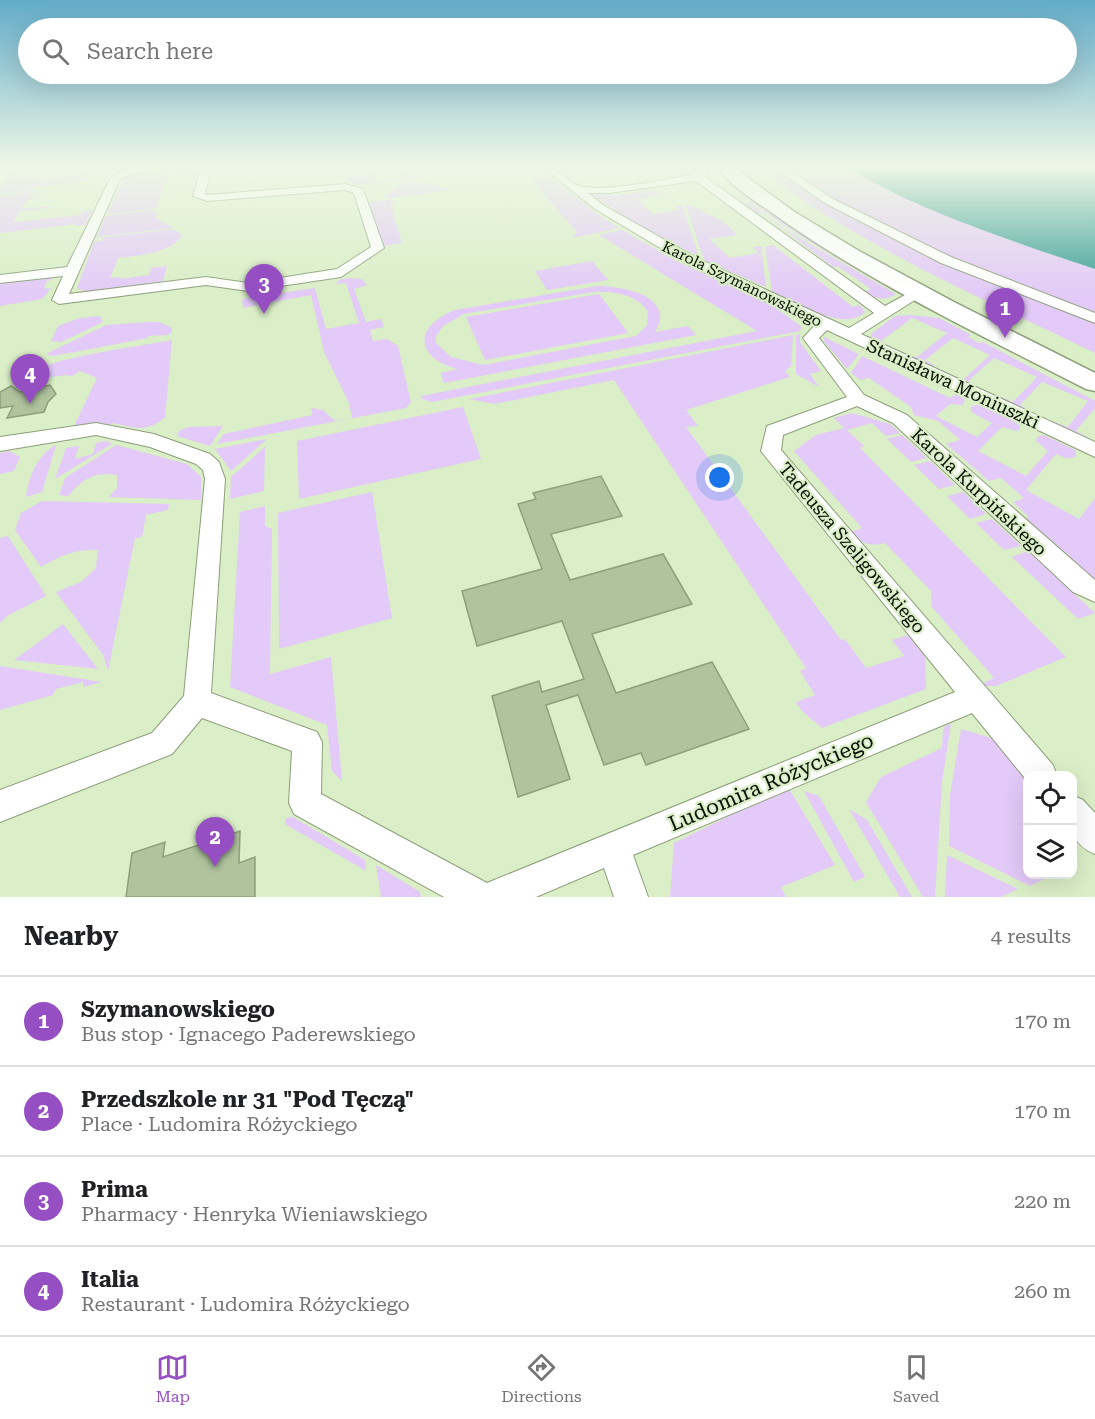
<!DOCTYPE html>
<html lang="en">
<head>
<meta charset="utf-8">
<style>
  body { margin:0; font-family:"Roboto Serif",serif; background:#f6f6f6; color:#202124 }
  .controls { position:absolute; right:18px; bottom:18px; display:grid; overflow:hidden; border-radius:12px; box-shadow:0 6px 24px #0002 }
  .controls button { width:54px; height:54px; display:grid; place-items:center; padding:0; border:0; border-bottom:2px solid #e0e0e0; background:#fff; color:#202124; font:30px sans-serif }
  .you { position:absolute; left:720px; top:478px; width:21px; height:21px; margin:-15px; border:4px solid #fff; border-radius:50%; background:#1a73e8; box-shadow:0 0 0 9px #1a73e833 }
  .badge { display:grid; place-items:center; width:39px; height:39px; border-radius:50%; background:#954fc2; color:#fff; font-size:20px; font-weight:700 }
  .pin { position:absolute; translate:-50% -50px; filter:drop-shadow(0 2px 3px #0008) }
  .pin::after { content:''; position:absolute; top:32px; width:21px; height:18px; background:inherit; clip-path:polygon(0 0,100% 0,50% 100%) }
  .list { margin:0; padding:0; list-style:none }
  h2 { display:flex; justify-content:space-between; align-items:center; height:78px; margin:0; padding:0 24px; font-size:26px }
  h2 small { font-size:20px; font-weight:400; color:#757577 }
  .list li { display:grid; grid-template-columns:39px 1fr auto; gap:18px; align-items:center; box-sizing:border-box; height:90px; padding:0 24px; border-top:2px solid #e0e0e0 }
  .list b { display:block; font-size:22px; white-space:nowrap }
  .list p { margin:0; font-size:20px; white-space:nowrap; color:#757577 }
  .list em { font-size:20px; font-style:normal; color:#757577 }
  .icon { flex:none; width:33px; height:33px; fill:none; stroke:currentColor; stroke-width:2; stroke-linecap:round; stroke-linejoin:round }
  .map { position:relative; flex:none; width:1095px; height:897px; overflow:hidden }
  .search { position:absolute; background:#fff; box-shadow:0 6px 24px #0002; left:18px; right:18px; top:18px; height:66px; display:flex; align-items:center; gap:15px; box-sizing:border-box; padding:0 21px; border-radius:33px; color:#757577; font-size:22px }
  .sheet { height:438px; background:#fff }
  nav { display:flex; justify-content:space-around; align-items:center; box-sizing:border-box; height:84px; border-top:2px solid #e0e0e0; background:#fff; font-size:16px; color:#757577 }
  nav a { display:grid; justify-items:center; gap:3px }
  nav .on { color:#954fc2 }
  .map>svg:first-child { display:block }
  .green { fill:#e3caf8; fill-rule:evenodd }
  .water { fill:#3d9f99 }
  .building { fill:#afc39d; stroke:#8da07c; stroke-width:1.5 }
  .lines { fill:none; stroke-linecap:round; stroke-linejoin:round }
  .street-casing { stroke:#8c9f7a; stroke-width:2 }
  .secondary-casing { stroke:#8c9f7a; stroke-width:3 }
  .street { fill:#fff; fill-rule:evenodd }
  .secondary { fill:#fff; fill-rule:evenodd }
  .labels { text-anchor:middle; stroke-width:4.5; stroke-linejoin:round; paint-order:stroke }
  .far-street-label { font-size:15px; fill:#091004; stroke:#daeec7 }
  .street-label { font-size:18px; fill:#091004; stroke:#daeec7 }
  .near-street-label { font-size:21px; fill:#091004; stroke:#daeec7 }
</style>
</head>
<body>
<div class="map">
<svg width="1095" height="897" viewBox="0 0 1095 897">
  <rect width="100%" height="100%" fill="#daeec7"/>
  <!-- green -->
  <g class="green">
    <polygon points="17,168 37,168 37,170 70,168 34,172 28,180 76,175 87,173 84,179 91,178 90,181 35,187 0,195 0,187"/>
    <polygon points="181,168 198,171 197,176 189,177 189,173 170,176 169,181 165,181 157,208 108,214 124,177 140,172 138,177 150,175 150,171"/>
    <polygon points="358,168 374,168 372,168 376,180 402,178 401,174 421,175 423,178 358,185 344,179"/>
    <path d="M714,168H720L747,191L899,287L902,295C837,257 766,223 714,168Z"/>
    <path d="M758,168H847L933,209L1006,239L1095,269V353C980,297 859,246 758,168Z"/>
    <polygon points="544,176 551,177 598,215 619,228 573,238 577,232 530,178"/>
    <polygon points="415,181 452,190 382,199 402,183"/>
    <polygon points="36,188 30,198 57,195 28,200 21,209 49,206 49,208 20,211 13,222 80,215 82,211 92,210 85,225 76,226 76,224 0,233 0,197"/>
    <polygon points="651,190 657,191 662,195 637,199 653,214 679,210 675,206 682,205 699,257 629,219 591,195 595,193 618,195"/>
    <polygon points="392,199 394,203 390,204 402,243 383,246 367,203"/>
    <path d="M750,203L786,230L896,294C884,301 876,300 865,291L871,289L839,267H833L762,213L758,214L747,205H741Z"/>
    <polygon points="688,204 722,221 735,232 735,235 709,239 730,258 759,253 753,247 761,246 766,287 704,260 686,205"/>
    <polygon points="152,210 157,213 156,218 173,228 96,237 106,216"/>
    <path d="M174,229L182,235C173,253 135,256 118,258L110,278L120,277L121,279L149,275L151,268L167,266L163,281L87,292L77,288L94,242L106,240L99,238Z"/>
    <polygon points="622,230 677,261 773,306 802,327 800,331 432,402 422,399 421,396 757,331 599,235"/>
    <path d="M773,245L853,307L860,305L865,312C843,333 796,302 772,291L765,247Z"/>
    <polygon points="592,261 608,280 547,290 535,271"/>
    <polygon points="49,277 53,280 47,281 44,289 51,288 42,299 0,306 0,284"/>
    <polygon points="348,278 362,279 367,285 354,289 366,322 381,319 384,327 370,330 373,341 387,339 398,346 411,402 406,408 217,444 224,434 312,415 311,408 323,410 335,421 352,418 349,403 324,352 311,295 243,308 242,300 264,290 280,287 281,293 315,288 326,329 359,323 346,283 336,284 339,280"/>
    <path d="M597,286C622,286 677,296 655,332L688,326L696,335L444,383L441,373L458,369C414,358 414,326 455,310ZM594,292C613,291 637,294 648,312L647,325L636,336L483,365L451,357L436,343V336L443,326L464,314Z"/>
    <polygon points="599,294 628,333 485,360 466,317"/>
    <polygon points="910,315 939,318 971,335 968,337 979,343 983,342 1095,401 1095,408 1076,431 1089,438 1054,425 1052,421 1068,427 1088,401 1042,382 1020,405 1033,413 1026,412 998,399 999,396 1013,402 1037,377 994,358 968,381 981,389 977,389 949,375 964,379 990,355 953,338 925,360 934,365 934,368 905,355 917,357 947,333 912,318 881,341 890,347 871,337 871,334 895,316"/>
    <polygon points="100,316 103,322 61,342 51,341 58,326 80,318"/>
    <polygon points="150,322 159,322 172,328 172,332 168,335 148,336 148,338 53,356 46,354 106,325"/>
    <polygon points="800,334 800,342 821,371 810,374 819,387 796,374 796,335"/>
    <polygon points="793,335 791,366 785,371 790,377 686,410 698,426 686,427 841,640 845,639 866,668 904,656 892,640 908,635 925,656 926,689 822,728 802,711 796,702 815,695 800,671 806,668 614,380 494,404 470,399"/>
    <polygon points="824,337 859,354 847,369 823,340"/>
    <path d="M172,340L165,417C148,433 134,428 113,423L109,425L103,423L74,426L97,378L80,371L72,376L66,375L37,379L33,375L26,376C43,358 143,346 172,340Z"/>
    <path d="M862,356L950,398L956,394L965,399L963,405L950,404L936,416L977,437L992,423L971,412V406L980,405L1016,422L1020,426V429L1017,431L1002,427L978,451L1026,476L1048,451L1036,441L1037,437L1044,435L1075,450L1076,456C1070,461 1063,457 1056,454L1026,490L1079,519L1095,498V584L1028,530L1027,515L1013,502L1024,498L1001,478L989,481L946,444L960,440L938,421L914,415L911,407L869,378L860,380L851,373Z"/>
    <polygon points="463,407 481,459 299,499 297,441"/>
    <path d="M852,413L890,424L900,433L886,436L872,423L847,430L864,446L860,448L1066,657L996,686H985L983,683L994,678L932,607L931,591L885,543C871,547 860,544 850,532L862,528L794,451L816,435L844,428L834,418Z"/>
    <polygon points="223,426 210,446 177,436 179,431 188,427"/>
    <polygon points="902,435 927,458 911,462 887,439"/>
    <polygon points="267,439 231,471 215,449"/>
    <polygon points="107,441 112,444 55,479 66,448 79,446 75,459 93,454 96,443"/>
    <path d="M56,445L42,492L26,497C28,477 38,454 56,445Z"/>
    <path d="M116,445L187,464L201,477V500L109,497L117,488V475C93,472 84,478 68,496L59,495L65,478Z"/>
    <polygon points="265,447 264,491 230,499 231,477"/>
    <polygon points="9,451 20,457 14,471 0,474 0,453"/>
    <polygon points="930,461 955,485 939,489 914,465"/>
    <polygon points="372,492 392,618 279,649 278,513"/>
    <polygon points="963,492 986,514 970,519 947,496"/>
    <path d="M42,501L169,504L168,510L146,515L142,537L135,538L108,671L103,655L56,592L81,582L96,568L98,550C75,549 61,555 41,567L15,530L21,513Z"/>
    <polygon points="265,506 265,526 272,529 270,674 331,657 342,781 332,771 327,725 230,687 240,512"/>
    <polygon points="992,519 1021,546 1004,550 976,523"/>
    <polygon points="8,536 46,596 7,616 0,623 0,538"/>
    <polygon points="1028,551 1095,613 1078,619 1012,557"/>
    <polygon points="63,624 98,669 14,660"/>
    <polygon points="0,666 102,682 83,687 83,682 56,689 53,695 0,710"/>
    <polygon points="951,724 942,782 935,897 923,897 866,802 881,777 942,748 943,730 945,726"/>
    <polygon points="961,729 995,739 1027,778 1028,874 1053,875 1030,886 949,846 950,795"/>
    <polygon points="788,787 835,865 781,887 786,897 670,897 674,843"/>
    <polygon points="804,791 819,796 865,877 854,882"/>
    <polygon points="849,809 867,820 912,897 900,897"/>
    <polygon points="293,817 365,860 366,871 285,824 286,818"/>
    <polygon points="947,855 1018,889 1001,897 945,897"/>
    <polygon points="376,865 420,892 421,897 381,897"/>
  </g>
  <!-- water -->
  <path class="water" d="M847,168H1095V269C1029,247 963,225 900,196C882,187 865,177 847,168Z"/>
  <!-- building -->
  <g class="building">
    <polygon points="50,385 56,394 48,402 44,412 7,418 13,406 0,408 0,392 11,386 20,392"/>
    <polygon points="601,476 622,516 551,534 570,580 663,554 692,604 592,634 616,693 712,662 749,729 646,765 641,753 604,765 578,695 546,705 570,779 518,797 492,696 539,681 542,692 584,679 562,621 477,646 462,591 542,569 518,504 536,499 533,493"/>
    <polygon points="240,831 239,863 255,857 255,897 126,897 132,853 165,842 163,857"/>
  </g>
  <g class="lines">
    <!-- street casing -->
    <g class="street-casing">
      <g id="street">
        <polygon points="130,168 164,168 159,171 135,173 120,179 69,294 206,277 248,283 337,269 371,247 354,193 345,190 207,201 193,196 201,168 211,168 205,194 207,195 345,184 363,189 384,248 341,277 248,291 206,285 59,304 52,300 63,276 0,283 0,275 67,267 111,177"/>
        <path d="M544,168C563,167 565,182 580,186C607,193 664,179 692,175L697,173L696,168H706L708,174L705,177L885,306L914,290L919,289L926,293L861,334L1095,442V457L827,330L819,338L864,395L907,415L1095,580V602L1073,592L893,423L857,406L783,435L781,450L1053,765L1057,776H1028V782L972,713L633,855L648,897H614L604,868L536,897H444L294,814L289,803L292,751L202,718L172,754L0,822V790L152,733L184,696L205,479L203,470L196,464L150,447L96,435L0,451V437L96,423L154,434L210,454L219,462L225,479L211,693L317,732L322,742L321,794L487,883L955,692L761,451L767,426L847,397L803,338L815,325L687,264L595,209ZM695,181H696L874,313L849,328L697,258L603,205L588,193H609Z"/>
        <polygon points="774,168 786,168 833,199 951,257 1095,313 1095,323 941,263 825,203"/>
        <path d="M1072,795L1083,800L1095,813V854C1066,842 1072,822 1072,795Z"/>
      </g>
    </g>
    <!-- secondary casing -->
    <g class="secondary-casing">
      <path id="secondary" d="M719,168H735L793,211L859,251L954,302L1095,373V391L1086,389C979,334 868,282 771,212C754,200 729,185 719,168Z"/>
    </g>
    <!-- street -->
    <use href="#street" class="street"/>
    <!-- secondary -->
    <use href="#secondary" class="secondary"/>
  </g>
  <!-- sky -->
  <linearGradient id="sky" x2="0" y2="1"><stop stop-color="#63acc8"/><stop offset="0.57" stop-color="#eef7e6"/><stop offset="1" stop-color="#eef7e6" stop-opacity="0"/></linearGradient>
  <rect width="1095" height="293" fill="url(#sky)"/>
  <g class="labels">
    <!-- far-street labels -->
    <g class="far-street-label">
      <text transform="translate(742 284) rotate(26)" y="5">Karola Szymanowskiego</text>
    </g>
    <!-- street labels -->
    <g class="street-label">
      <text transform="translate(953 384) rotate(25)" y="6">Stanisława Moniuszki</text>
      <text transform="translate(979 492) rotate(43)" y="6">Karola Kurpińskiego</text>
      <text transform="translate(852 548) rotate(50)" y="6">Tadeusza Szeligowskiego</text>
    </g>
    <!-- near-street labels -->
    <g class="near-street-label">
      <text transform="translate(771 782) rotate(-23)" y="7">Ludomira Różyckiego</text>
    </g>
  </g>
</svg>
<div class="controls">
<button><svg class="icon" aria-label="locate" viewBox="0 0 24 24"><circle cx="12" cy="12" r="6"/><path d="M12 2v4M12 18v4M2 12h4M18 12h4"/></svg></button>
<button><svg class="icon" aria-label="layers" viewBox="0 0 24 24"><path d="M12 4l9 5-9 5-9-5zM3 14l9 5 9-5"/></svg></button>
</div>
<div class="you"></div>
<div class="pin badge" style="left:1005px;top:338px">1</div>
<div class="pin badge" style="left:215px;top:867px">2</div>
<div class="pin badge" style="left:264px;top:314px">3</div>
<div class="pin badge" style="left:30px;top:404px">4</div>
<div class="search"><svg class="icon" aria-label="search" viewBox="0 0 24 24"><circle cx="10" cy="10" r="6"/><path d="M15 15l6 6"/></svg>Search here</div>
</div>
<section class="sheet">
<h2>Nearby<small>4 results</small></h2>
<ul class="list">
<li><span class="badge">1</span><div><b>Szymanowskiego</b><p>Bus stop · Ignacego Paderewskiego</p></div><em>170 m</em></li>
<li><span class="badge">2</span><div><b>Przedszkole nr 31 &quot;Pod Tęczą&quot;</b><p>Place · Ludomira Różyckiego</p></div><em>170 m</em></li>
<li><span class="badge">3</span><div><b>Prima</b><p>Pharmacy · Henryka Wieniawskiego</p></div><em>220 m</em></li>
<li><span class="badge">4</span><div><b>Italia</b><p>Restaurant · Ludomira Różyckiego</p></div><em>260 m</em></li>
</ul>
</section>
<nav>
<a class="on"><svg class="icon" aria-label="map" viewBox="0 0 24 24"><path d="M3 6l6-2 6 2 6-2v14l-6 2-6-2-6 2zM9 4v14M15 6v14"/></svg>Map</a>
<a><svg class="icon" aria-label="directions" viewBox="0 0 24 24"><path d="M12 3l9 9-9 9-9-9zM9 14v-3h6M13 9l2 2-2 2"/></svg>Directions</a>
<a><svg class="icon" aria-label="saved" viewBox="0 0 24 24"><path d="M7 4h10v16l-5-4-5 4z"/></svg>Saved</a>
</nav>
</body>
</html>
